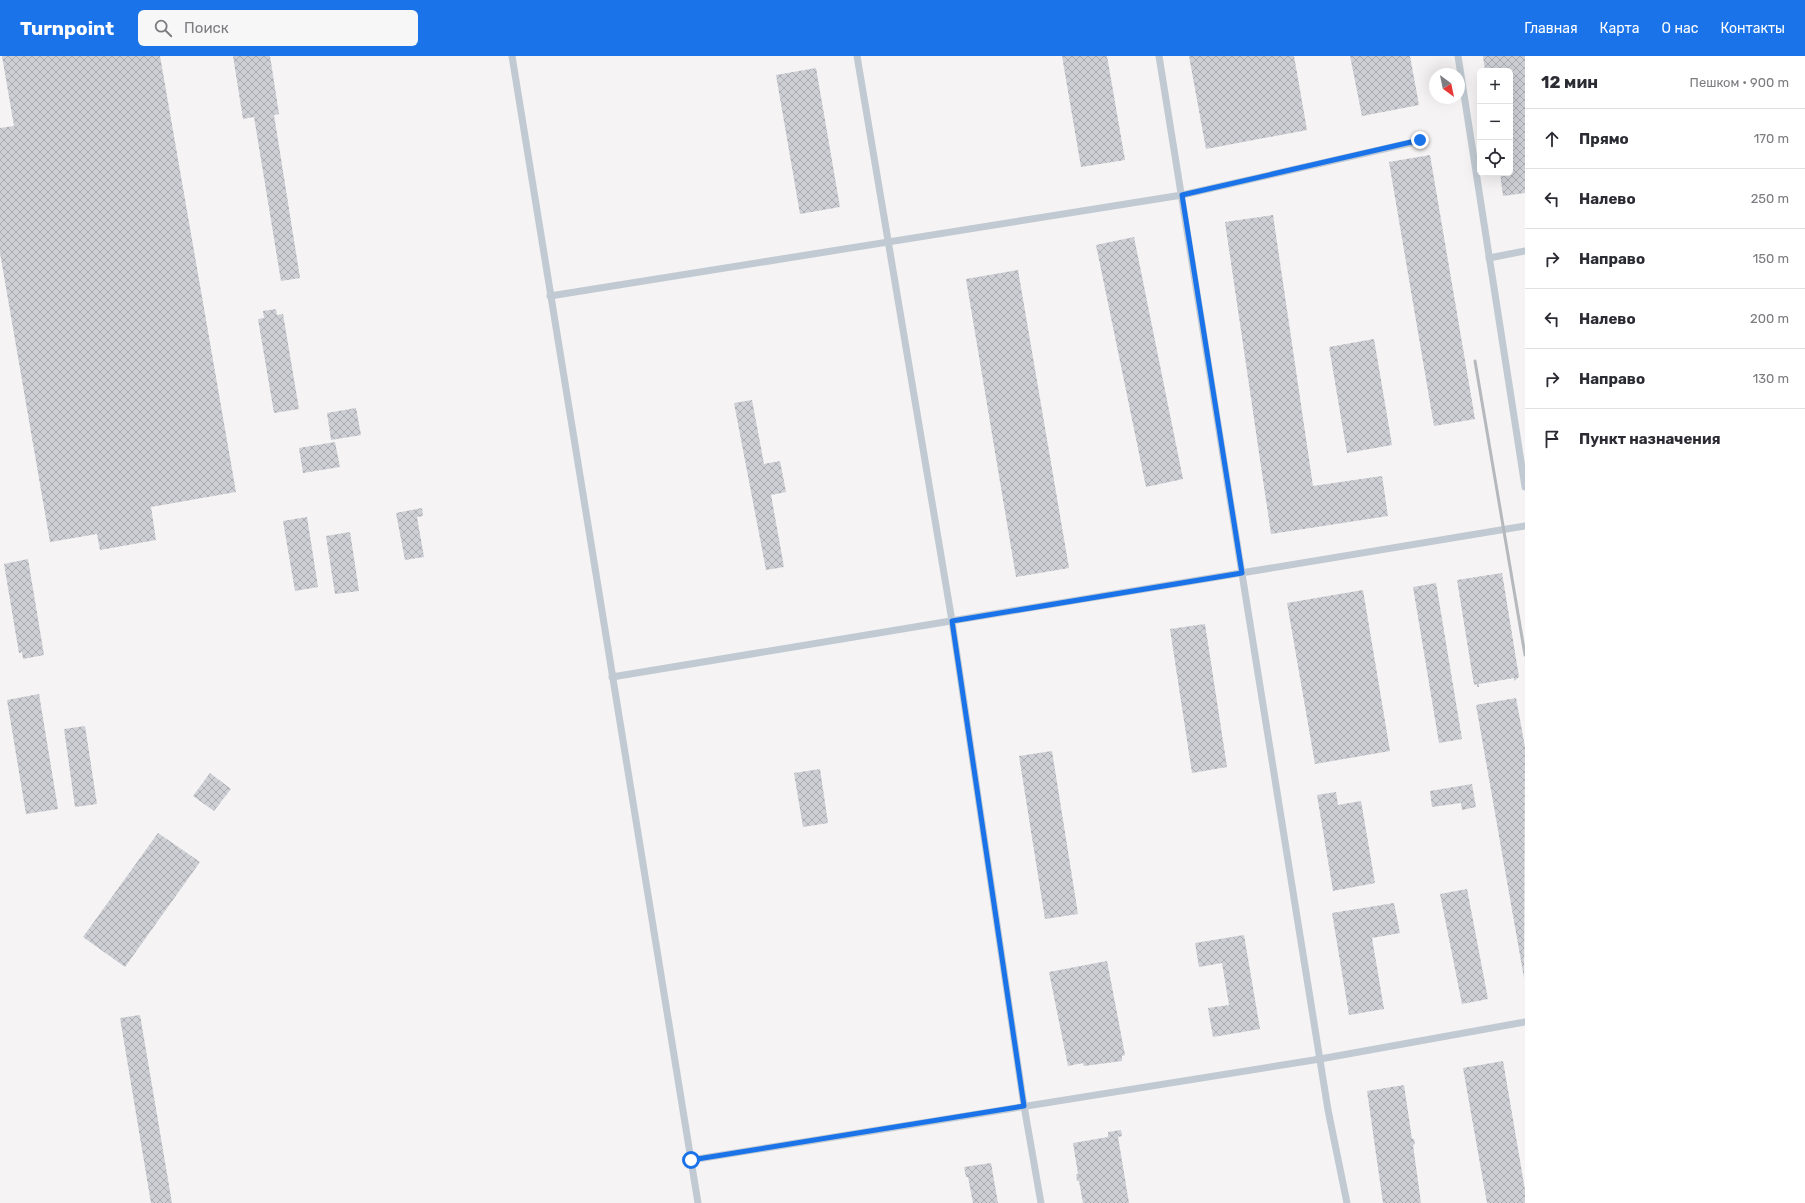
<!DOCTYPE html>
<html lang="ru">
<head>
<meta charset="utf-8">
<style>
  body { margin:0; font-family:Rubik,sans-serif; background:#f7f7f7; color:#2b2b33 }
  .controls { position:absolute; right:12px; top:12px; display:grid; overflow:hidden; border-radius:6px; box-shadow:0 4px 16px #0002 }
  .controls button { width:36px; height:36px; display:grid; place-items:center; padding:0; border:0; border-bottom:1px solid #e1e1e2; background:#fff; color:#2b2b33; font:20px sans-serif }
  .compass { position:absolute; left:1429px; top:12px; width:36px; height:36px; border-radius:50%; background:#fff; box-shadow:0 4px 16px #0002; rotate:147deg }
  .stop { position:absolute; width:12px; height:12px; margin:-9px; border:3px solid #1a73e8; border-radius:50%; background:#fff }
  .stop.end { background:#1a73e8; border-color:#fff; box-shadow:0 1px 4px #0008 }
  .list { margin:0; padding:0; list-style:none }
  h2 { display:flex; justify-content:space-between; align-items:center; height:52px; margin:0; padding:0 16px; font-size:17px }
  h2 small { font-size:13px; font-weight:400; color:#7c7c81 }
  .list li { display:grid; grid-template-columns:26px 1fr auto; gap:12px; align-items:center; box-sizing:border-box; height:60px; padding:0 16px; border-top:1px solid #e1e1e2 }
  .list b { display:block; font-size:15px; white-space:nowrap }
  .list em { font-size:13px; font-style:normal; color:#7c7c81 }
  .icon { flex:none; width:22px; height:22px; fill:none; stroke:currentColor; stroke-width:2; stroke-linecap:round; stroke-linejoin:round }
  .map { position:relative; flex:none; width:1525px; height:1147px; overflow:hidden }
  header { display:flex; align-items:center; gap:24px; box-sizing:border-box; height:56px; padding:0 20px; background:#1a73e8; color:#fff }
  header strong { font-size:19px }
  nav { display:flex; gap:22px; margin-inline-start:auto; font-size:14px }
  .search { width:280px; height:36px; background:#f7f7f7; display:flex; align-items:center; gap:10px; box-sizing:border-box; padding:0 14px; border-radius:6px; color:#7c7c81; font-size:15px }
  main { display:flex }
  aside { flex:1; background:#fff }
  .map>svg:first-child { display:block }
  .building { fill:url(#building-cross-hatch) }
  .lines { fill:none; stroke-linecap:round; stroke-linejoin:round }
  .lane { stroke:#c1cad2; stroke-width:7 }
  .rail { stroke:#b5b8bd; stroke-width:3 }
  .route { stroke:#1a73e8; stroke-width:5 }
</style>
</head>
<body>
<header>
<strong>Turnpoint</strong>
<div class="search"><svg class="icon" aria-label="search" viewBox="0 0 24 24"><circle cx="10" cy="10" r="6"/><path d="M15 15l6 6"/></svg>Поиск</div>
<nav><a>Главная</a><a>Карта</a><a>О нас</a><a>Контакты</a></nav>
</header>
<main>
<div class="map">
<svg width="1525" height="1147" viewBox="0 0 1525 1147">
  <defs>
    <pattern id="building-cross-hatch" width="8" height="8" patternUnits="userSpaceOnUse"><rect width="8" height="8" fill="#cdcfd5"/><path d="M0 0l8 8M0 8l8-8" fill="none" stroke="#a8abb0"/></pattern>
  </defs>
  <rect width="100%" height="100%" fill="#f5f3f3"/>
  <!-- building -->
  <g class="building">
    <polygon points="2,0 160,0 236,436 151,451 156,484 100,494 97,478 50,486 0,197 0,72 14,70"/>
    <polygon points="233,0 270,0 279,58 274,59 300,222 281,225 254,61 243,63"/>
    <polygon points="1062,0 1107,0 1125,104 1081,111"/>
    <polygon points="1189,0 1294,0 1307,74 1206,93"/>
    <polygon points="1350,0 1410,0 1419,49 1362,60"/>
    <polygon points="1483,0 1525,0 1525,137 1503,140 1500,117 1510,117 1510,15 1485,15"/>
    <polygon points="816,12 840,151 800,158 776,19"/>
    <polygon points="1430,99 1475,363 1434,370 1389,106"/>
    <polygon points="1273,159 1313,430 1382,420 1388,460 1271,478 1225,166"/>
    <polygon points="1134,181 1183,423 1146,431 1096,189"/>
    <polygon points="1018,214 1069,512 1016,521 966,223"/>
    <polygon points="276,253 277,259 283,258 299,353 274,357 258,263 264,262 263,255"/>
    <polygon points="1374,283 1392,389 1347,397 1329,291"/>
    <polygon points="752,344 764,408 780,405 786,436 771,439 784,511 766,514 734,347"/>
    <polygon points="356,352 361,379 331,384 327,357"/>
    <polygon points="335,386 340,411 303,417 299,392"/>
    <polygon points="422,452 423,460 417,461 424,501 405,504 396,457"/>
    <polygon points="307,461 318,531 295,535 283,465"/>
    <polygon points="350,476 359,535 335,538 326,480"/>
    <polygon points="28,503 44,599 23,603 22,596 19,597 4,508"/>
    <polygon points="1502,517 1519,621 1514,625 1514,622 1479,628 1479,631 1477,631 1477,628 1474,629 1457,524"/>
    <polygon points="1436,527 1462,683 1439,687 1413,531"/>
    <polygon points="1363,534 1390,695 1315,708 1287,547"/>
    <polygon points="1205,568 1227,711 1192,717 1170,573"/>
    <polygon points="39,638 58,753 26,758 7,644"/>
    <polygon points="1516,642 1525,691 1524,922 1476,649"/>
    <polygon points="85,670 97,748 75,751 64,673"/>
    <polygon points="1052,695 1078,858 1045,863 1019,700"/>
    <polygon points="820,713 828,767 803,771 794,717"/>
    <polygon points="210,717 231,733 214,755 193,740"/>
    <polygon points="1472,728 1476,751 1462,754 1461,747 1432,751 1430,735"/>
    <polygon points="1336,736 1338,749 1361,745 1375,827 1333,835 1317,739"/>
    <polygon points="158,777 200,806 125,911 83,881"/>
    <polygon points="1467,833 1488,943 1462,948 1440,838"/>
    <polygon points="1394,847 1400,877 1372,882 1384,953 1349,959 1332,857"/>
    <polygon points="1244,879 1260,973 1213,981 1208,952 1229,949 1222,907 1199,911 1195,887"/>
    <polygon points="1107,905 1125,999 1122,1000 1122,1005 1084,1010 1083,1007 1068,1010 1049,916"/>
    <polygon points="140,959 172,1147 151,1147 120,962"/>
    <polygon points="1503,1005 1525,1134 1525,1147 1487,1147 1463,1012"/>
    <polygon points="1404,1029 1412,1083 1414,1083 1415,1088 1413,1089 1421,1147 1383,1147 1367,1035"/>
    <polygon points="1121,1074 1122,1080 1118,1081 1129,1147 1083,1147 1079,1125 1077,1125 1076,1118 1078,1118 1073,1087 1108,1081 1108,1076"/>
    <polygon points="991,1107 998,1147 973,1147 968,1121 966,1121 964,1111"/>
  </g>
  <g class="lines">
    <!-- lane -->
    <g class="lane">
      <polyline points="512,0 698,1147"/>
      <polyline points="857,0 952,565 1024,1050 1041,1147"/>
      <polyline points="1159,0 1328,1054 1347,1147"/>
      <polyline points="1458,0 1525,431"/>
      <polyline points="1489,202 1525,195"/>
      <polyline points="550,240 1182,139 1419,85"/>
      <polyline points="612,621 1525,470"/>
      <polyline points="691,1104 1320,1003 1525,966"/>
    </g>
    <!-- rail -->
    <polyline class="rail" points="1475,305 1525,599"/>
  </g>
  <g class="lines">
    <!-- route -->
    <polyline class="route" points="691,1104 1024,1050 952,565 1242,517 1182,139 1420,84"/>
  </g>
</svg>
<div class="controls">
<button>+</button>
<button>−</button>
<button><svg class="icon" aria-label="locate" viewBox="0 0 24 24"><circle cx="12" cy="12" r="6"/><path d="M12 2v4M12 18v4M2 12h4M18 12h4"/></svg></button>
</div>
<svg class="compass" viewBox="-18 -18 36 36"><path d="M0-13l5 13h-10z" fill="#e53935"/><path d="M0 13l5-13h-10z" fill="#7c7c81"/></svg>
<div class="stop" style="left:691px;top:1104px"></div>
<div class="stop end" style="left:1420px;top:84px"></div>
</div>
<aside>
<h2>12 мин<small>Пешком · 900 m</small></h2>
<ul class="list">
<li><svg class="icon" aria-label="ahead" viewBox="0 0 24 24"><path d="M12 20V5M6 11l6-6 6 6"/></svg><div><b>Прямо</b></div><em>170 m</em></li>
<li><svg class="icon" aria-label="left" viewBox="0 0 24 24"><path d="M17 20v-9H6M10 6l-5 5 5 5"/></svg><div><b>Налево</b></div><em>250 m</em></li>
<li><svg class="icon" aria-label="right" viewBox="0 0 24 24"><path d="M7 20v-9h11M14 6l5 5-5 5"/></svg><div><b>Направо</b></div><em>150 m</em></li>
<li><svg class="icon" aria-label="left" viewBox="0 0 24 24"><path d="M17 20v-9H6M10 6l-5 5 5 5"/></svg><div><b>Налево</b></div><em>200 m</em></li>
<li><svg class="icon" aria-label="right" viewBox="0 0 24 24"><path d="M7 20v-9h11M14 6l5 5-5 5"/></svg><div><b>Направо</b></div><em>130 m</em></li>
<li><svg class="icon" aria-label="arrive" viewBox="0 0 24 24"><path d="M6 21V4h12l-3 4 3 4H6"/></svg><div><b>Пункт назначения</b></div></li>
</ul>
</aside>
</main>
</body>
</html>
